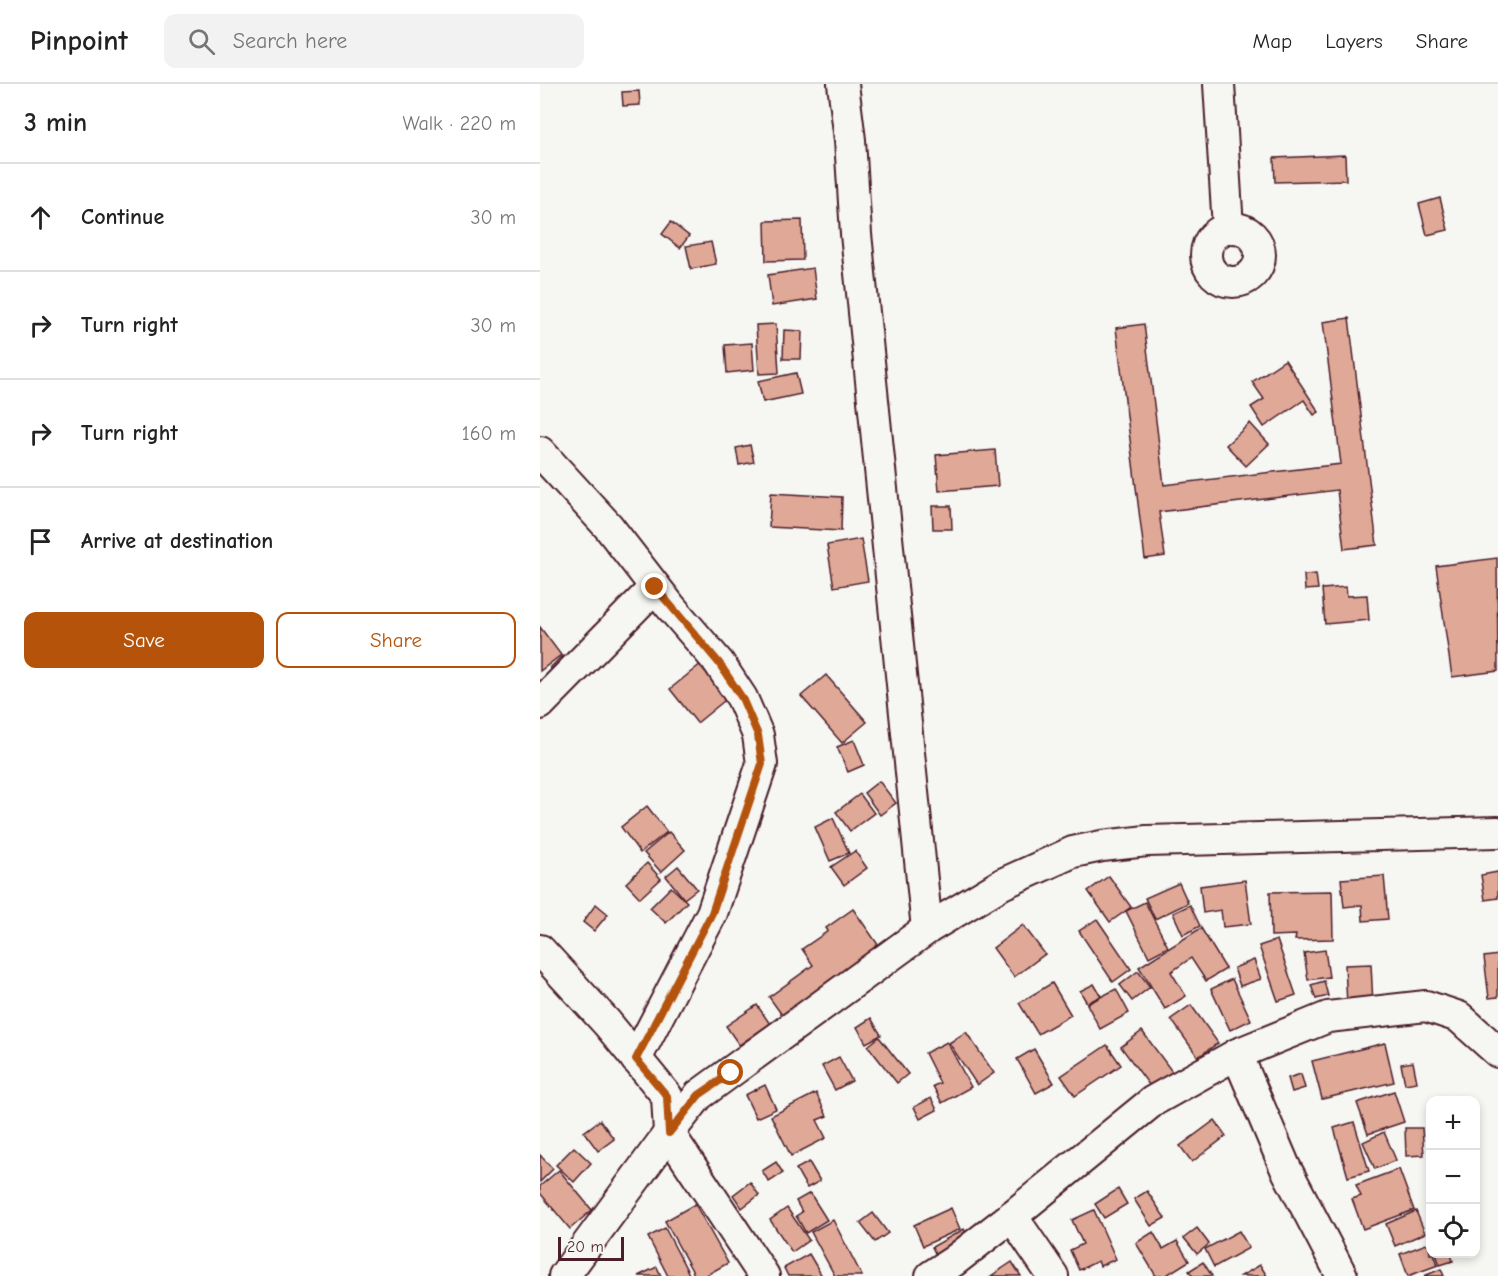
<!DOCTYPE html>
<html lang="en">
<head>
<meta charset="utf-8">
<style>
  body { margin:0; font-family:"Comic Neue",sans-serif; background:#f2f2f2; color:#222 }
  .controls { position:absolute; right:18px; bottom:18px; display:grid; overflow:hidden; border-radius:12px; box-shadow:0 3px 9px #0003 }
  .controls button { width:54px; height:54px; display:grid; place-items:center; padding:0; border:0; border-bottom:2px solid #e0e0e0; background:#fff; color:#222; font:30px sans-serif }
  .scale { position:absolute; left:18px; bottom:15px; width:66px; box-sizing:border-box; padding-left:6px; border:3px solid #4a1f2b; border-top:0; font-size:16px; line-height:21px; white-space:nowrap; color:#4a1f2b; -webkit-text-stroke:4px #f6f6f2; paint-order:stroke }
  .stop { position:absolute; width:18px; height:18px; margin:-14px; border:4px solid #b45309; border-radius:50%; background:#fff }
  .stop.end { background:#b45309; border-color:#fff; box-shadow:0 2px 6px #0008 }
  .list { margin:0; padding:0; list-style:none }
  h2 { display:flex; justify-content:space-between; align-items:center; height:78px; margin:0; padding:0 24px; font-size:26px }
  h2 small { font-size:20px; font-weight:400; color:#767676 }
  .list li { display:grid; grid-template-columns:39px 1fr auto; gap:18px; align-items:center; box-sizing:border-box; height:108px; padding:0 24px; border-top:2px solid #e0e0e0 }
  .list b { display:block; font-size:22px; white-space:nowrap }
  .list em { font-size:20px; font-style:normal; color:#767676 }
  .actions { display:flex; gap:12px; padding:18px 24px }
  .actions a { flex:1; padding:14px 0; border:2px solid #b45309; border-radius:12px; text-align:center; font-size:21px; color:#b45309 }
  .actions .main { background:#b45309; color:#fff }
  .icon { flex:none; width:33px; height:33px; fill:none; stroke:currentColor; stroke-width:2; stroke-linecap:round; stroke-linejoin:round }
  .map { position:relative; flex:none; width:958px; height:1192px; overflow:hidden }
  header { display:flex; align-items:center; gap:36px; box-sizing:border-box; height:84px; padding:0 30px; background:#fff; border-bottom:2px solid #e0e0e0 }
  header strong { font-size:28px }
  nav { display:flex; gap:33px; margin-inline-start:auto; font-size:21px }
  .search { width:420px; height:54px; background:#f2f2f2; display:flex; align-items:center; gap:15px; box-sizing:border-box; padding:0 21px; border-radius:12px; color:#767676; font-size:22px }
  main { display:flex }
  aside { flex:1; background:#fff }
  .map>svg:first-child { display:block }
  .building { fill:#dfa897; stroke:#4a1f2b; stroke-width:1.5 }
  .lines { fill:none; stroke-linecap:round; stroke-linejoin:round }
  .minor-casing { stroke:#4a1f2b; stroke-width:34 }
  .minor { stroke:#f6f6f2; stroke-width:30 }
  .route { stroke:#b45309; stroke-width:8 }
</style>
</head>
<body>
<header>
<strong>Pinpoint</strong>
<div class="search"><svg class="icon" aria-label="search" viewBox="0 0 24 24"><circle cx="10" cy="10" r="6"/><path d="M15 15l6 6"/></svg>Search here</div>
<nav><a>Map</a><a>Layers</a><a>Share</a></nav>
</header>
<main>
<aside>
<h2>3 min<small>Walk · 220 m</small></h2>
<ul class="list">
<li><svg class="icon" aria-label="ahead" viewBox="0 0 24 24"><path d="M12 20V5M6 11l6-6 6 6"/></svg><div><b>Continue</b></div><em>30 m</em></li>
<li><svg class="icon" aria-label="right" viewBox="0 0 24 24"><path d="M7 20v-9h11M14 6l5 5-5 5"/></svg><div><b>Turn right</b></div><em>30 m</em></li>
<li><svg class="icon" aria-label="right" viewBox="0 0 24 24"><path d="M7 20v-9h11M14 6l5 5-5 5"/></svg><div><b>Turn right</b></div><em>160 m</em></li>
<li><svg class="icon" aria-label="arrive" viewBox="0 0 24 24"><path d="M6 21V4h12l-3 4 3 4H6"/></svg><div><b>Arrive at destination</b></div></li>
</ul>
<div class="actions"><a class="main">Save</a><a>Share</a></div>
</aside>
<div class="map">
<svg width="958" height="1192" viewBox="0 0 958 1192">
  <rect width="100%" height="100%" fill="#f6f6f2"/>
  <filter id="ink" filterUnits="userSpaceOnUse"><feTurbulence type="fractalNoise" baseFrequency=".0167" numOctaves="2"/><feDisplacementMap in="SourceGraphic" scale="12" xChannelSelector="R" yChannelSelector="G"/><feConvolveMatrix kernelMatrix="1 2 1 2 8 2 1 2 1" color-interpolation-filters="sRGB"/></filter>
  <g filter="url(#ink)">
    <!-- building -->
    <g class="building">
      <polygon points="99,7 100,21 83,22 82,8"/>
      <polygon points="805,71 806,96 735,98 734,74"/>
      <polygon points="900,114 908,146 887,151 879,120"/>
      <polygon points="262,136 263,176 226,177 225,137"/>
      <polygon points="131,138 149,152 140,164 122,150"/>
      <polygon points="171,158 176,180 151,185 146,162"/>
      <polygon points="273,184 277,215 232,222 228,191"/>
      <polygon points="809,234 837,461 804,465 797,406 619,428 625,472 605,475 576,244 604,240 624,401 801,380 783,238"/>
      <polygon points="236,240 239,289 219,290 216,241"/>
      <polygon points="244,246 262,247 261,275 243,275"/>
      <polygon points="212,259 214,286 187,289 185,261"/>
      <polygon points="745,276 779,328 774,331 764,316 724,343 711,323 724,315 712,298"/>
      <polygon points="256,289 261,310 223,318 218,297"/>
      <polygon points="710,339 729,360 706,382 686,361"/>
      <polygon points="210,361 214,378 199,381 196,364"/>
      <polygon points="455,366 458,402 399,407 396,371"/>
      <polygon points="231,409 302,413 301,447 229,443"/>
      <polygon points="392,422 411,422 412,445 393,445"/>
      <polygon points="321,455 328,497 294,503 287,461"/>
      <polygon points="957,474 958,587 912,593 896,482"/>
      <polygon points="776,490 778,505 765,506 764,491"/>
      <polygon points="806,503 807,512 827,511 829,536 785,540 782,505"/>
      <polygon points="0,543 21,571 0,587"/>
      <polygon points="22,572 32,582 19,594 10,584"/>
      <polygon points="162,579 189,613 157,639 130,605"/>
      <polygon points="286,591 327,638 302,659 261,612"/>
      <polygon points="314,656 324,681 308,688 297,663"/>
      <polygon points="339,697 356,719 340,731 324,709"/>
      <polygon points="320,710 334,729 310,747 296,728"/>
      <polygon points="107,722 127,748 100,769 81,743"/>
      <polygon points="293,734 309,769 290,777 275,743"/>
      <polygon points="129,748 145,766 121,788 104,769"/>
      <polygon points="315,767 327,784 304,801 291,783"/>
      <polygon points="107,779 121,795 100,814 86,799"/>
      <polygon points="138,782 157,805 144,815 126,792"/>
      <polygon points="958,788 958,814 945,816 941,791"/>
      <polygon points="569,792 591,823 570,838 548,807"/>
      <polygon points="844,792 848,835 823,837 822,821 804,823 801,795"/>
      <polygon points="705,796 711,840 683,843 681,826 663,829 660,802"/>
      <polygon points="639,799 648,819 615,835 605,814"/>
      <polygon points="131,803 147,818 126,839 110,824"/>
      <polygon points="792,807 793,855 755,856 756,851 731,852 730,808"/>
      <polygon points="605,818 628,863 609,873 586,827"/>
      <polygon points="56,820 68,830 54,847 43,838"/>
      <polygon points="650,821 660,842 643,851 633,829"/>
      <polygon points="313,825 339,862 242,931 229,913 273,881 262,865 288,847 286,844"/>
      <polygon points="557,835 591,885 573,898 539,847"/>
      <polygon points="483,841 505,870 474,893 453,864"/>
      <polygon points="661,844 686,885 666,897 651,874 631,888 646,912 625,925 599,883"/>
      <polygon points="737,856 756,911 738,917 719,862"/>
      <polygon points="785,866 789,893 768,896 764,869"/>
      <polygon points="958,871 958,913 949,914 944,873"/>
      <polygon points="714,876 721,895 700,902 694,884"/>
      <polygon points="831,880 833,920 807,921 805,881"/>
      <polygon points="598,887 610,903 592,917 580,901"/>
      <polygon points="692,895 711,936 690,946 671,905"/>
      <polygon points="784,897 788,912 776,915 771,901"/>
      <polygon points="512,899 531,931 498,950 479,919"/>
      <polygon points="554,900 561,912 547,919 540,907"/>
      <polygon points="576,905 589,929 560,945 547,920"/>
      <polygon points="217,921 230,940 199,961 186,942"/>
      <polygon points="651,921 678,959 658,973 631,935"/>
      <polygon points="331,934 341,951 326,959 317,943"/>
      <polygon points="602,947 636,993 615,1009 581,963"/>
      <polygon points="426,948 454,989 437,1001 409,959"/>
      <polygon points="339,953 368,990 357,999 328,962"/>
      <polygon points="407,958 431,1003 402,1019 393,1002 400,999 385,969"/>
      <polygon points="845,959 854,998 782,1015 772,977"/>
      <polygon points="567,961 581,981 535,1012 521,992"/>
      <polygon points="494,965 514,999 496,1009 477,975"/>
      <polygon points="299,973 312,997 295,1006 282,982"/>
      <polygon points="873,978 877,998 865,1000 861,980"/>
      <polygon points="761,990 765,1004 752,1008 748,994"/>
      <polygon points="225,1001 236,1025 216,1034 205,1011"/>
      <polygon points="854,1007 864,1038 828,1050 817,1019"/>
      <polygon points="276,1009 287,1032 277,1036 286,1054 251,1072 231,1032"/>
      <polygon points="391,1014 397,1026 380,1035 374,1023"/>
      <polygon points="60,1036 74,1055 58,1067 44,1048"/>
      <polygon points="675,1036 686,1052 652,1078 640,1062"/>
      <polygon points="814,1038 829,1087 808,1093 794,1044"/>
      <polygon points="865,1044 882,1044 884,1071 866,1072"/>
      <polygon points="844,1048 856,1076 835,1085 823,1058"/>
      <polygon points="34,1063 51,1079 34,1098 16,1081"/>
      <polygon points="0,1071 13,1085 0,1098"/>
      <polygon points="236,1078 243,1089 229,1098 222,1087"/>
      <polygon points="269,1078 280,1097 267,1104 256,1085"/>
      <polygon points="859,1085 874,1126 823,1145 812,1115 821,1112 816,1101"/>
      <polygon points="19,1086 52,1126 30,1145 0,1109 0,1102"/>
      <polygon points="210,1098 219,1111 202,1124 193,1111"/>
      <polygon points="578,1105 587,1120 564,1134 555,1120"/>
      <polygon points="607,1107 625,1134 611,1142 594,1115"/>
      <polygon points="270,1109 287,1136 266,1149 256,1132 262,1128 256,1117"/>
      <polygon points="155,1120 188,1179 165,1192 155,1192 125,1137"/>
      <polygon points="247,1124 269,1156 252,1168 230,1136"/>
      <polygon points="411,1124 420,1145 383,1162 374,1141"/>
      <polygon points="554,1126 576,1175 560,1182 558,1177 539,1186 530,1166 543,1160 532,1136"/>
      <polygon points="876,1127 885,1149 855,1162 846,1140"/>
      <polygon points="333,1129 348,1149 335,1158 320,1139"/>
      <polygon points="293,1136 322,1192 295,1192 271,1148"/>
      <polygon points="125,1144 150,1192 128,1192 108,1153"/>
      <polygon points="657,1144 669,1160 657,1170 644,1154"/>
      <polygon points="424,1145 430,1157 398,1175 392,1163"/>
      <polygon points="699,1147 709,1164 674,1183 665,1165"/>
      <polygon points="613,1148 623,1165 637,1157 649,1177 625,1192 616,1192 596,1159"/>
      <polygon points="889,1159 890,1170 894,1170 898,1181 868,1192 860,1170"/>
      <polygon points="269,1170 282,1192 248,1192 244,1184"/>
      <polygon points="896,1170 911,1170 913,1177 900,1181"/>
      <polygon points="472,1178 481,1192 451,1192"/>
      <polygon points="663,1178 672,1192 653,1192 649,1187"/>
      <polygon points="720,1181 727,1192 701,1192"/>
      <polygon points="117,1183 121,1192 98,1192"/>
      <polygon points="901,1185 904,1192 884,1192"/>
    </g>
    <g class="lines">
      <!-- minor casing -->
      <g class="minor-casing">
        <g id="minor">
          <polyline points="303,0 310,56 316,150 387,845"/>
          <polyline points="679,0 688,144"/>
          <circle cx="693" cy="171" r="27"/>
          <polyline points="0,368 68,442 130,522 179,579 202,614 218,651 222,680 172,829 96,975"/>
          <polyline points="0,620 115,503"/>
          <polyline points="0,866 67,939 127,1012 129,1049 224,1192"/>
          <polyline points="697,970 745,1083 802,1192"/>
          <polyline points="472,1132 513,1192"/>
          <polyline points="24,1192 129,1049 159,1011 387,845 462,800 533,768 562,762 607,757 958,748"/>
          <polyline points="391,1192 414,1177 472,1132 613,1017 697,970 788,933 886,922 919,933 958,968"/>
        </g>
      </g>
      <!-- minor -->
      <use href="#minor" class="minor"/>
    </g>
  </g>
  <g class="lines" filter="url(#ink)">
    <!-- route -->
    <polyline class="route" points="115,503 179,579 202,614 218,651 222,680 172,829 96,975 127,1012 129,1049 159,1011 191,989"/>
  </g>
</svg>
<div class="controls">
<button>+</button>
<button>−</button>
<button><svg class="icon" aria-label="locate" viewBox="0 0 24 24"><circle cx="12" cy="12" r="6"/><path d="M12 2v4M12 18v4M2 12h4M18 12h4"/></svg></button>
</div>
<div class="scale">20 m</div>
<div class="stop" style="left:191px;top:989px"></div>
<div class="stop end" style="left:115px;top:503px"></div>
</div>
</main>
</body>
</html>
